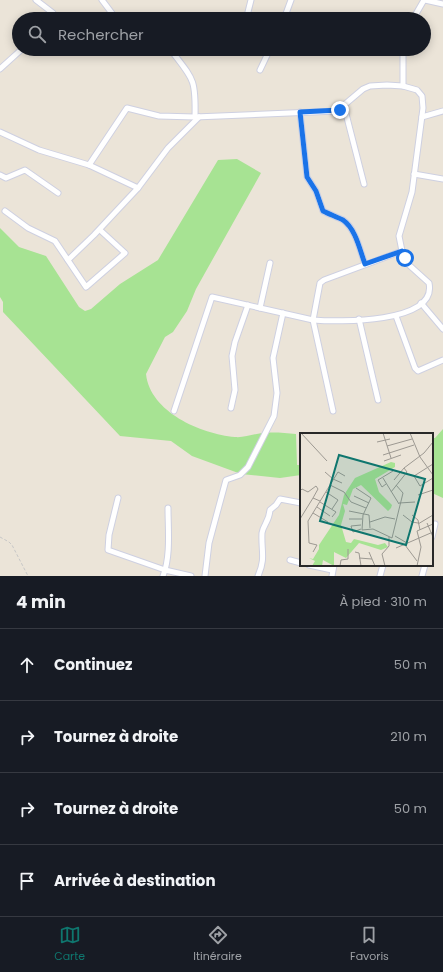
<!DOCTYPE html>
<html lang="fr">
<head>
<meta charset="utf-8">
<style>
  body { margin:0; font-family:Poppins,sans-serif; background:#20242c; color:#f1f3f6 }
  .stop { position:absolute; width:12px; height:12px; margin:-9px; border:3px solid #1a73e8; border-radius:50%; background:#fff }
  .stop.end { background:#1a73e8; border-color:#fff; box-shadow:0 1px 4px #0008 }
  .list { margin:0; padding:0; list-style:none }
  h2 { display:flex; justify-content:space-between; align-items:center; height:52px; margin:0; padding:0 16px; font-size:17px }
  h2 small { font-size:13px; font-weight:400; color:#9ea1a6 }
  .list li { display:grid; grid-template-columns:26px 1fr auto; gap:12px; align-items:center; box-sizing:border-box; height:72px; padding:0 16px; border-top:1px solid #363941 }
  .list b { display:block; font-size:15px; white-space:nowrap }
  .list em { font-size:13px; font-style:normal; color:#9ea1a6 }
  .icon { flex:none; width:22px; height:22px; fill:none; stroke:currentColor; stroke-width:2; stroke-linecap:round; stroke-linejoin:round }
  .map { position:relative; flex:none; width:443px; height:576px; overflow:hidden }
  .search { position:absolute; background:#171b24; box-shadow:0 2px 10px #0003; left:12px; right:12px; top:12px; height:44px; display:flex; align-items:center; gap:10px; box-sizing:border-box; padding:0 14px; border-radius:22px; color:#9ea1a6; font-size:15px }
  .sheet { height:340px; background:#171b24 }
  nav { display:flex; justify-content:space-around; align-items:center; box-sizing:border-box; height:56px; border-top:1px solid #363941; background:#171b24; font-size:11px; color:#9ea1a6 }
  nav a { display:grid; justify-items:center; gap:2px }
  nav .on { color:#0f766e }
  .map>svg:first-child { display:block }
  .green { fill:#a7e393 }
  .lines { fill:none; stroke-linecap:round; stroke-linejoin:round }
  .street-casing { stroke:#ced0e1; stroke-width:7 }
  .path { stroke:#c7c7c7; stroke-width:1; stroke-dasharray:3 2; stroke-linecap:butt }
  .street { stroke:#fff; stroke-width:5 }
  .route { stroke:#1a73e8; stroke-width:5 }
  .inset-road { fill:none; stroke:#9d9992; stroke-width:1 }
  .view { fill:#0f766e; fill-opacity:0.15; stroke:#0f766e; stroke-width:2 }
  .inset-edge { fill:none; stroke:#282828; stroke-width:2 }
</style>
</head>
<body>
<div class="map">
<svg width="443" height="576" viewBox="0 0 443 576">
  <rect width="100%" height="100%" fill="#ebe4d8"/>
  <!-- green -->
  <g class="green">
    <path d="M237,159L261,173L196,289L187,311L173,332L165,337L146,374C150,412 201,434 235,437C243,438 254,434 262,433C274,432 285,433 296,434L297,465H301V475L280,478L241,474L192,456L171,441L120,436L3,312V302L0,297V228L19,247L46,256L79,307L85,311L91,309L120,284L158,260L218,160Z"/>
    <polygon points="443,429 443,498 432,493 432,438 435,438"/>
  </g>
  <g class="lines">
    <!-- street casing -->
    <g class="street-casing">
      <g id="street">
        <polyline points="36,0 53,13 51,19"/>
        <polyline points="102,0 114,16"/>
        <polyline points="425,0 443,4"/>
        <polyline points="247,16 251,0"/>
        <polyline points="284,19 291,0"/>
        <polyline points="413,19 424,0"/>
        <path d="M170,49C193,79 196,78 195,117"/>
        <polyline points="403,49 403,86"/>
        <polyline points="0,69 22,49"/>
        <polyline points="260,70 270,49"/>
        <polyline points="344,106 364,184"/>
        <path d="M300,112L307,177L316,191L323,211C329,214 337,217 343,220C356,229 360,251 365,264"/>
        <polyline points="422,117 443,111"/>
        <polyline points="0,132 39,150 89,165 138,188"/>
        <path d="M89,165L127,108L159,116L195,117L337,111L363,89L370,86L387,85L403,86L417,90L422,96L423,108L412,192L399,236L402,251L409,265L429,283C438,324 337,322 313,320L212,297L174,411"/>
        <polyline points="414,174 443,179"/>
        <polyline points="0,175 6,178 25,170 58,193"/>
        <polyline points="5,211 28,228 55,241 86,287 125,253 100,230"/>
        <polyline points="68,260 94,235 138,188 168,148 199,117"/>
        <polyline points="421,303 443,329"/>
        <polyline points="260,308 270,263"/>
        <polyline points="396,316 415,368 418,371 443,360"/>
        <polyline points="359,319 378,400"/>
        <polyline points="231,408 235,390 232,356 235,342 248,305"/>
        <polyline points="333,411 313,320 320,283 324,280 402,251"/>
        <polyline points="118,498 109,535 108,550 165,570 191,576"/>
        <polyline points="432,537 435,524"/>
        <polyline points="290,560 301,563"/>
        <polyline points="309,565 332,570"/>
        <path d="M163,576C171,556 168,529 168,508"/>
        <polyline points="205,576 209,543 226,480 240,475 248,467 274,416 277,393 273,358 283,313"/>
        <path d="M258,576C266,558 261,551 262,533C263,525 269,522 270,510L276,505L280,499L301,503"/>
        <polyline points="332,576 334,565"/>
        <polyline points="380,576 383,565"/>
        <polyline points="422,576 425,565"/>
      </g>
    </g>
    <!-- path -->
    <polyline class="path" points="0,537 9,542 12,545 28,576"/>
    <!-- street -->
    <use href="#street" class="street"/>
  </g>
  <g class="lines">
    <!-- route -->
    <path class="route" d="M340,110L300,112L307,177L316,191L323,211C329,214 337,217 343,220C356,229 360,251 365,264L402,251L405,258"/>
  </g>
  <!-- overview -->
  <g transform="translate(300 433)">
    <rect width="133" height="133" fill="#ebe4d8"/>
    <path d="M91,29L95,30V34L75,46L79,59L92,72L91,75L88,78L61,52L53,56L47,72L43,71L45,78L41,92L46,109L51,110L54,106L78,112L85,110L88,114L81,117L59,110L46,125L34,119V133L23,127L22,133H12L15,128L9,125L13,126L19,116V112L39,82L44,62L55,45Z" fill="#a7e393"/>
    <path class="inset-road" d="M1,0L27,28M83,0L91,25M110,0L120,24L133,42M77,9L90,6M87,13L112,6M83,22L114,12M84,28L101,22M133,31L114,43L120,53L133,45M25,39L33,46L42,50M83,45L99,71M94,47L104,35M86,51L82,54L78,47L93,38M30,52L38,39L45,43M56,55L71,65L63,82L62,97L73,96L92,105L103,60L96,52M0,58L2,56L8,59L16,53L18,56L13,65M26,59L38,67L32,76M91,59L107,39L104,35L124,20L133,9M118,62L133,57M54,63L69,70M20,69L36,79L32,84M99,70L115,69M17,74L30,83M49,78L69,82L70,95M13,80L28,89M103,82L112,89L118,90M112,82L118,87L120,97M0,86L13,65L20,68M49,86H62M70,89L85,84L95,86M127,90L133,104M118,91L133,82M61,92L51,93L53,99L61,96M95,103L107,110M105,112L117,128M96,115L133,99M13,119L17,112L9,110L8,88L30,52L44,59L51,69L66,75M55,119L59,120L61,133M69,119L75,133M59,125L72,126M40,133L41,127L48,126V116M85,133L82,121L89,113V104M117,133L121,114L117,98L133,91"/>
    <path class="view" d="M39,22L125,46L106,112L20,88Z"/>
    <rect width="133" height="133" class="inset-edge"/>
  </g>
</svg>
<div class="stop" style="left:405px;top:258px"></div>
<div class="stop end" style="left:340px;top:110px"></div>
<div class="search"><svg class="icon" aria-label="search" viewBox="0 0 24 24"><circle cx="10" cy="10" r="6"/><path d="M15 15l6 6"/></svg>Rechercher</div>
</div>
<section class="sheet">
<h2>4 min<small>À pied · 310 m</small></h2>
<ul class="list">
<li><svg class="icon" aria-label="ahead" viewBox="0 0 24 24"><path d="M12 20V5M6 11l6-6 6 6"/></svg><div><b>Continuez</b></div><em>50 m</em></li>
<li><svg class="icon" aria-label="right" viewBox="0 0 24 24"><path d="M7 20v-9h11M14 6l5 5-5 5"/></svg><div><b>Tournez à droite</b></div><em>210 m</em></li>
<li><svg class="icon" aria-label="right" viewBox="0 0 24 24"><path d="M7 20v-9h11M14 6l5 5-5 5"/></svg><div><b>Tournez à droite</b></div><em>50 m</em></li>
<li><svg class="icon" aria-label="arrive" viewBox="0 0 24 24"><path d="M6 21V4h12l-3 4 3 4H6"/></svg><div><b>Arrivée à destination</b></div></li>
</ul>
</section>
<nav>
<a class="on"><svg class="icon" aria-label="map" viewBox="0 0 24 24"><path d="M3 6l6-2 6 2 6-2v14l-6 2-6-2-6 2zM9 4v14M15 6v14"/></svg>Carte</a>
<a><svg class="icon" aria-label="directions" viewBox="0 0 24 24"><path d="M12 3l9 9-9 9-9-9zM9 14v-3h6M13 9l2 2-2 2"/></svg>Itinéraire</a>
<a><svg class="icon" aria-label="saved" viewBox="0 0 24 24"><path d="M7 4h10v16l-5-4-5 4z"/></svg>Favoris</a>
</nav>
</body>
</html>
